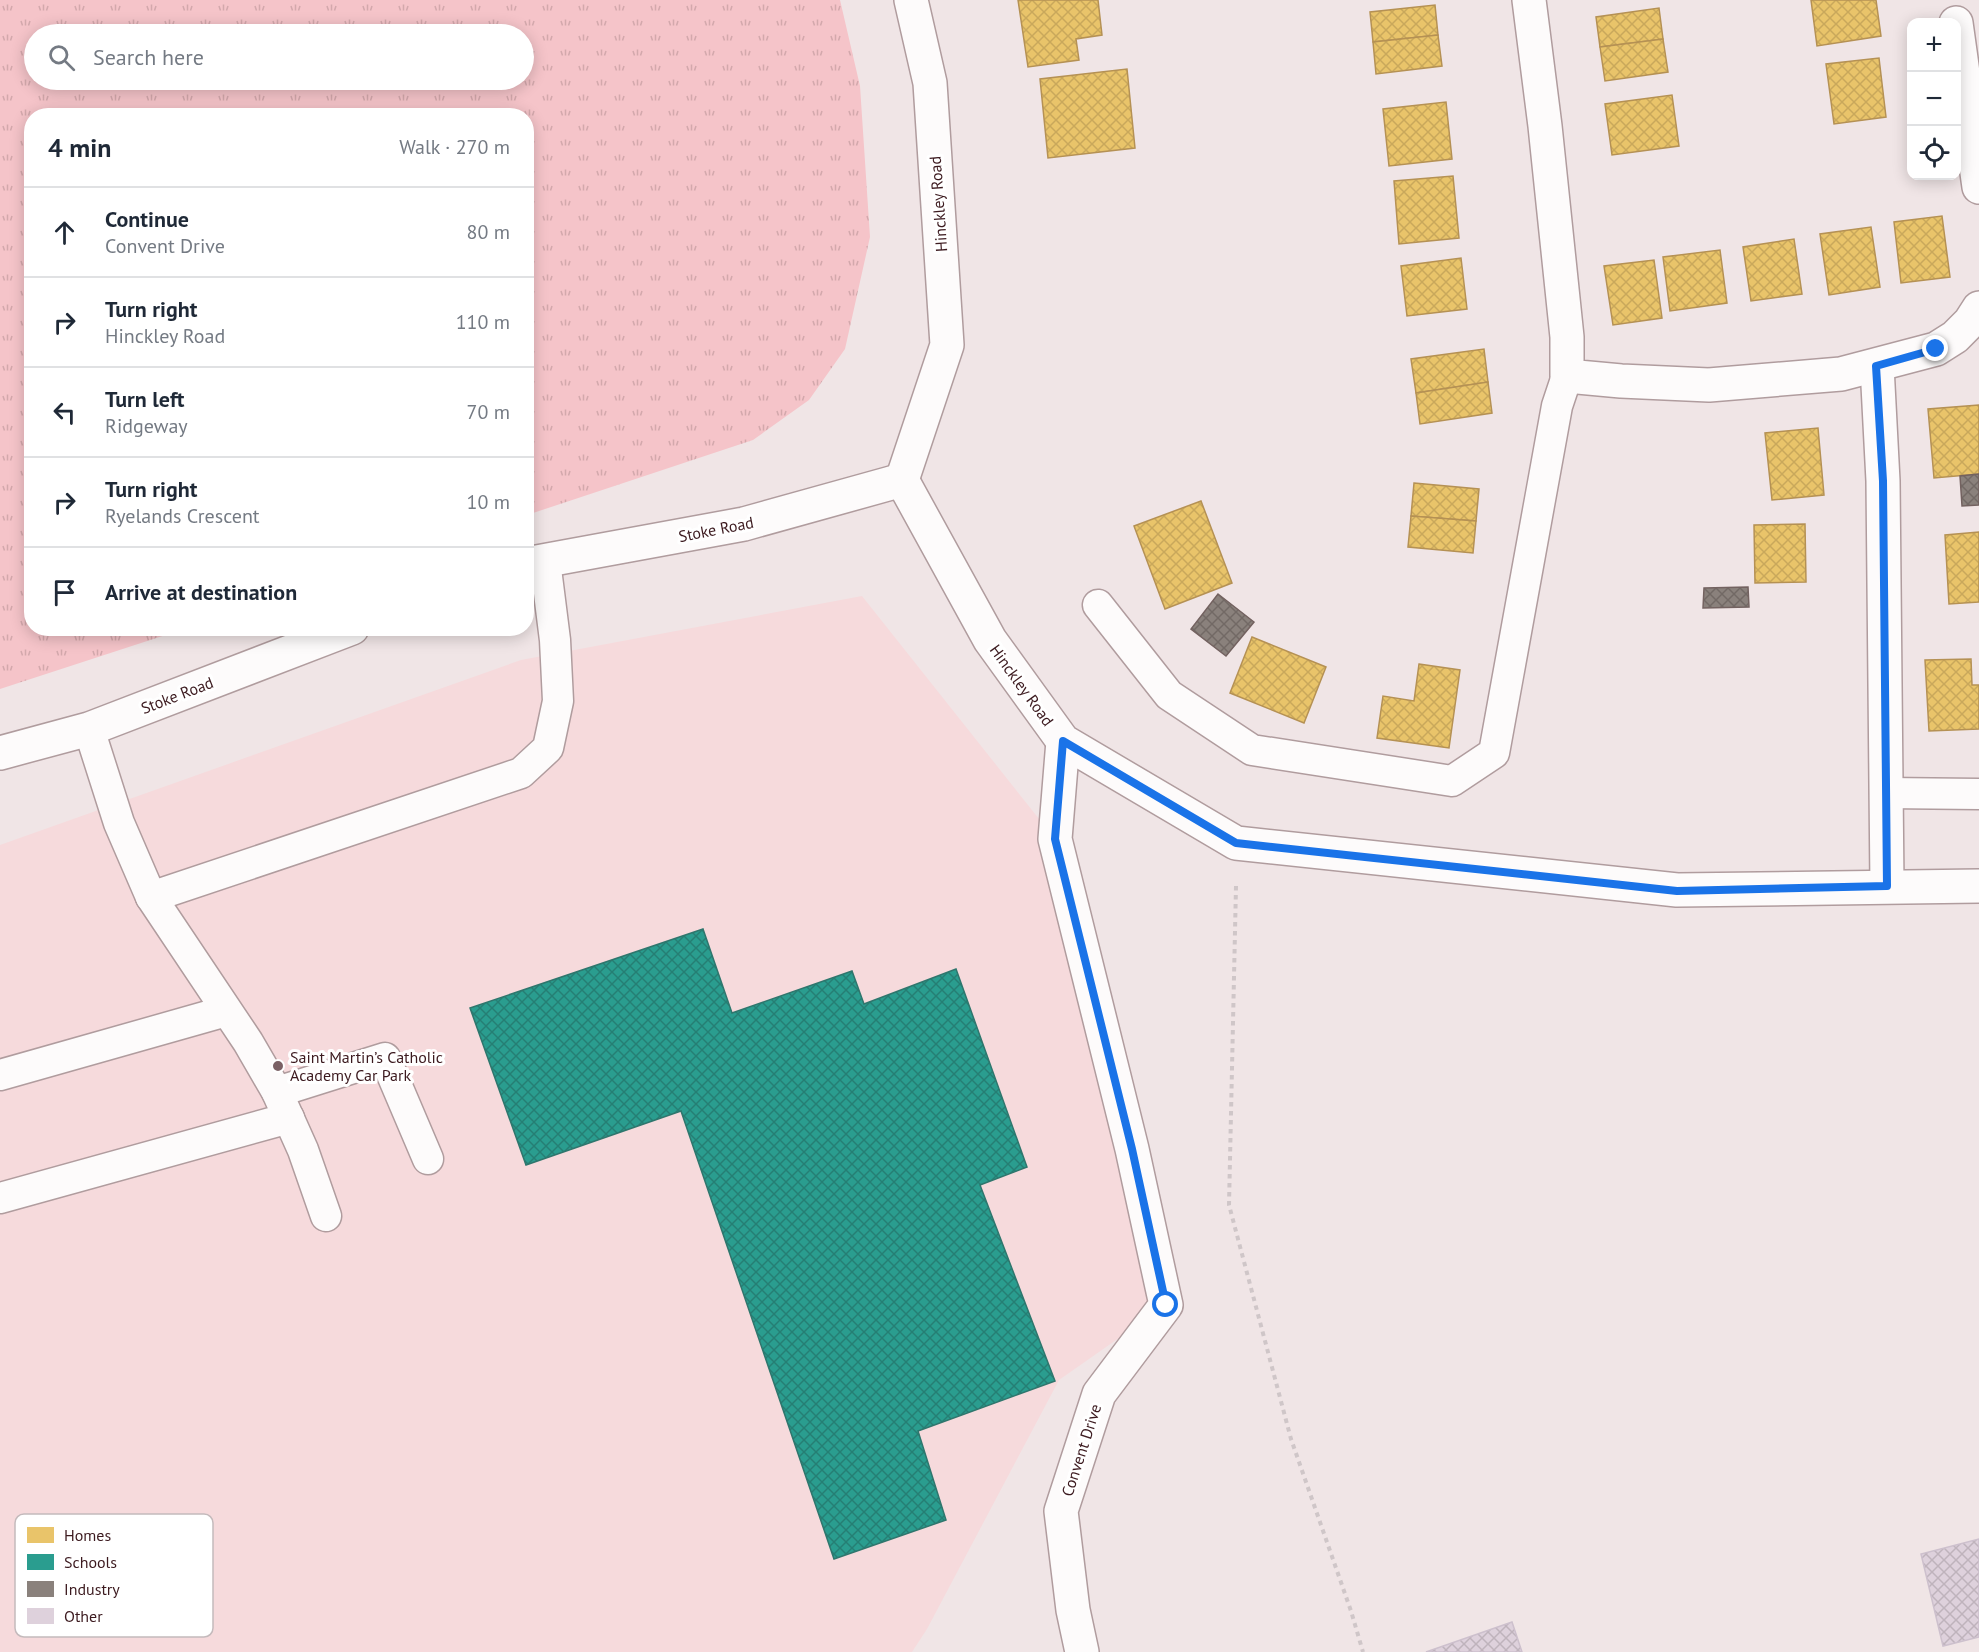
<!DOCTYPE html>
<html lang="en">
<head>
<meta charset="utf-8">
<style>
  body { margin:0; font-family:"PT Sans",sans-serif; background:#f2f2f3; color:#1f2937 }
  .controls { position:absolute; right:18px; top:18px; display:grid; overflow:hidden; border-radius:12px; box-shadow:0 3px 15px #0003 }
  .controls button { width:54px; height:54px; display:grid; place-items:center; padding:0; border:0; border-bottom:2px solid #e0e1e3; background:#fff; color:#1f2937; font:30px sans-serif }
  .stop { position:absolute; width:18px; height:18px; margin:-14px; border:4px solid #1a73e8; border-radius:50%; background:#fff }
  .stop.end { background:#1a73e8; border-color:#fff; box-shadow:0 2px 6px #0008 }
  .list { margin:0; padding:0; list-style:none }
  h2 { display:flex; justify-content:space-between; align-items:center; height:78px; margin:0; padding:0 24px; font-size:26px }
  h2 small { font-size:20px; font-weight:400; color:#747a83 }
  .list li { display:grid; grid-template-columns:39px 1fr auto; gap:18px; align-items:center; box-sizing:border-box; height:90px; padding:0 24px; border-top:2px solid #e0e1e3 }
  .list b { display:block; font-size:22px; white-space:nowrap }
  .list p { margin:0; font-size:20px; white-space:nowrap; color:#747a83 }
  .list em { font-size:20px; font-style:normal; color:#747a83 }
  .icon { flex:none; width:33px; height:33px; fill:none; stroke:currentColor; stroke-width:2; stroke-linecap:round; stroke-linejoin:round }
  .map { position:relative; flex:none; width:1979px; height:1652px; overflow:hidden }
  .search { position:absolute; background:#fff; box-shadow:0 3px 15px #0003; left:24px; top:24px; width:510px; height:66px; display:flex; align-items:center; gap:15px; box-sizing:border-box; padding:0 21px; border-radius:33px; color:#747a83; font-size:22px }
  .panel { position:absolute; background:#fff; box-shadow:0 3px 15px #0003; left:24px; top:108px; width:510px; height:528px; border-radius:24px }
  .map>svg:first-child { display:block }
  .built { fill:#f6dadc }
  .grass { fill:url(#grass-tufts); fill-rule:evenodd }
  .homes { fill:url(#homes-cross-hatch); stroke:#b59154; stroke-width:1.5 }
  .schools { fill:url(#schools-cross-hatch); stroke:#2f766d; stroke-width:1.5 }
  .industry { fill:url(#industry-cross-hatch); stroke:#736260; stroke-width:1.5 }
  .building { fill:url(#building-cross-hatch); stroke:#cdc0cd; stroke-width:1.5 }
  .lines { fill:none; stroke-linecap:round; stroke-linejoin:round }
  .service-casing { stroke:#b09c9e; stroke-width:33 }
  .minor-casing { stroke:#b09c9e; stroke-width:36 }
  .tertiary-casing { stroke:#b09c9e; stroke-width:36 }
  .path { stroke:#cfc6c8; stroke-width:4; stroke-dasharray:4.5 4.5; stroke-linecap:butt }
  .service { stroke:#fdfbfb; stroke-width:30 }
  .minor { stroke:#fdfbfb; stroke-width:33 }
  .tertiary { stroke:#fdfbfb; stroke-width:33 }
  .route { stroke:#1a73e8; stroke-width:8 }
  .poi-dot { fill:#7b6165; stroke:#fff; stroke-width:2 }
  .labels { text-anchor:middle; stroke-width:6; stroke-linejoin:round; paint-order:stroke }
  .street-label { font-size:16px; fill:#3c1a1f; stroke:#fff }
  .poi-label { font-size:16px; fill:#3c1a1f; stroke:#fff; text-anchor:start }
  .key { fill:#fff; stroke:#c4babc; stroke-width:1.5 }
  .key-label { font-size:16px; fill:#3c1a1f }
</style>
</head>
<body>
<div class="map">
<svg width="1979" height="1652" viewBox="0 0 1979 1652">
  <defs>
    <pattern id="grass-tufts" width="24" height="20" patternUnits="userSpaceOnUse" patternTransform="scale(1.5)"><rect width="24" height="20" fill="#f5c4c9"/><path d="M3 7l-1-3M5 7V3M7 7l1-3M15 17l-1-3M17 17v-4M19 17l1-3" fill="none" stroke="#d3a8ac"/></pattern>
    <pattern id="homes-cross-hatch" width="8" height="8" patternUnits="userSpaceOnUse" patternTransform="scale(1.5)"><rect width="8" height="8" fill="#e9c46a"/><path d="M0 0l8 8M0 8l8-8" fill="none" stroke="#c9a85b"/></pattern>
    <pattern id="schools-cross-hatch" width="8" height="8" patternUnits="userSpaceOnUse" patternTransform="scale(1.5)"><rect width="8" height="8" fill="#2a9d8f"/><path d="M0 0l8 8M0 8l8-8" fill="none" stroke="#257f74"/></pattern>
    <pattern id="industry-cross-hatch" width="8" height="8" patternUnits="userSpaceOnUse" patternTransform="scale(1.5)"><rect width="8" height="8" fill="#8a817c"/><path d="M0 0l8 8M0 8l8-8" fill="none" stroke="#726965"/></pattern>
    <pattern id="building-cross-hatch" width="8" height="8" patternUnits="userSpaceOnUse" patternTransform="scale(1.5)"><rect width="8" height="8" fill="#ded1dc"/><path d="M0 0l8 8M0 8l8-8" fill="none" stroke="#bfb3bc"/></pattern>
  </defs>
  <rect width="100%" height="100%" fill="#f0e5e6"/>
  <!-- built -->
  <polygon class="built" points="862,596 1055,839 1166,1305 1059,1380 927,1629 912,1652 0,1652 0,845 521,660"/>
  <!-- grass -->
  <path class="grass" d="M0,0H840L860,86L870,237L845,349L809,400L753,440L527,515L526,116H32V628L184,629L0,689ZM34,34H524V80H34Z"/>
  <!-- homes -->
  <g class="homes">
    <polygon points="1018,0 1098,0 1102,35 1076,39 1079,60 1028,67"/>
    <polygon points="1811,0 1876,0 1881,36 1817,46"/>
    <polygon points="1435,5 1438,35 1373,42 1370,12"/>
    <polygon points="1659,8 1663,39 1600,47 1596,17"/>
    <polygon points="1438,35 1442,66 1376,74 1373,42"/>
    <polygon points="1663,39 1668,72 1605,81 1600,47"/>
    <polygon points="1879,58 1886,117 1834,124 1826,64"/>
    <polygon points="1127,69 1135,148 1048,158 1040,79"/>
    <polygon points="1672,95 1679,146 1612,155 1605,104"/>
    <polygon points="1446,102 1452,159 1389,166 1383,109"/>
    <polygon points="1453,176 1459,238 1399,244 1394,181"/>
    <polygon points="1942,216 1950,277 1901,283 1894,222"/>
    <polygon points="1871,227 1880,287 1829,295 1820,234"/>
    <polygon points="1794,239 1802,294 1751,301 1743,247"/>
    <polygon points="1720,250 1727,303 1670,311 1663,257"/>
    <polygon points="1461,258 1467,309 1407,316 1401,266"/>
    <polygon points="1654,260 1662,318 1613,325 1604,266"/>
    <polygon points="1484,349 1488,382 1416,393 1411,359"/>
    <polygon points="1488,382 1492,413 1420,424 1416,393"/>
    <polygon points="1979,405 1979,474 1934,478 1928,409"/>
    <polygon points="1818,428 1824,495 1772,500 1765,433"/>
    <polygon points="1414,483 1479,489 1476,521 1411,516"/>
    <polygon points="1201,501 1232,583 1165,609 1134,526"/>
    <polygon points="1411,516 1476,521 1473,553 1408,547"/>
    <polygon points="1805,524 1806,582 1755,583 1754,525"/>
    <polygon points="1979,532 1979,602 1949,604 1945,535"/>
    <polygon points="1252,637 1326,667 1304,723 1230,693"/>
    <polygon points="1971,659 1972,685 1979,685 1979,729 1929,731 1925,660"/>
    <polygon points="1419,664 1460,670 1449,748 1377,738 1383,696 1414,701"/>
  </g>
  <!-- schools -->
  <polygon class="schools" points="703,929 732,1013 852,971 864,1004 956,969 1027,1167 980,1185 1055,1381 918,1431 946,1520 834,1559 681,1111 526,1165 470,1008"/>
  <!-- industry -->
  <g class="industry">
    <polygon points="1979,474 1979,505 1962,506 1960,476"/>
    <polygon points="1748,587 1749,607 1703,608 1704,588"/>
    <polygon points="1218,594 1254,622 1226,656 1191,629"/>
  </g>
  <!-- building -->
  <g class="building">
    <polygon points="1979,1539 1979,1637 1943,1646 1921,1554"/>
    <polygon points="1512,1622 1522,1652 1426,1652"/>
  </g>
  <g class="lines">
    <!-- service casing -->
    <g class="service-casing">
      <g id="service">
        <polyline points="1098,605 1169,695 1252,750 1452,781 1494,753 1557,406 1567,376"/>
        <polyline points="89,729 119,823 151,897 248,1042 277,1092 303,1150 326,1216"/>
        <polyline points="1886,793 1979,794"/>
        <polyline points="151,897 521,773 548,748 558,701 555,640 545,561"/>
        <polyline points="0,1075 226,1011"/>
        <polyline points="277,1092 385,1058 428,1159"/>
        <polyline points="0,1198 289,1118"/>
      </g>
    </g>
    <!-- minor casing -->
    <g class="minor-casing">
      <g id="minor">
        <polyline points="1529,0 1545,126 1567,337 1567,376 1621,381 1709,385 1841,374 1936,349 1955,337 1970,322 1979,308"/>
        <polyline points="1956,23 1979,187"/>
        <polyline points="1877,366 1883,481 1887,886"/>
        <polyline points="902,480 947,345 930,83 911,0"/>
        <polyline points="1063,741 1055,839 1132,1149 1166,1305 1099,1394 1061,1511 1073,1610 1082,1652"/>
      </g>
    </g>
    <!-- tertiary casing -->
    <g class="tertiary-casing">
      <g id="tertiary">
        <polyline points="526,564 744,524 902,480 990,640 1063,741 1236,843 1677,890 1979,886"/>
        <polyline points="0,753 89,729 352,628"/>
      </g>
    </g>
    <!-- path -->
    <polyline class="path" points="1236,886 1229,1205 1291,1439 1351,1611 1363,1652"/>
    <!-- service -->
    <use href="#service" class="service"/>
    <!-- minor -->
    <use href="#minor" class="minor"/>
    <!-- tertiary -->
    <use href="#tertiary" class="tertiary"/>
  </g>
  <g class="lines">
    <!-- route -->
    <polyline class="route" points="1166,1305 1132,1149 1055,839 1063,741 1236,843 1677,891 1887,886 1883,481 1876,366 1936,349"/>
  </g>
  <!-- markers -->
  <circle class="poi-dot" cx="278" cy="1066" r="6"/>
  <g class="labels">
    <!-- street labels -->
    <g class="street-label">
      <text transform="translate(938 204) rotate(-94)" y="6">Hinckley Road</text>
      <text transform="translate(716 529) rotate(-11)" y="6">Stoke Road</text>
      <text transform="translate(1022 685) rotate(54)" y="6">Hinckley Road</text>
      <text transform="translate(177 695) rotate(-21)" y="6">Stoke Road</text>
      <text transform="translate(1081 1450) rotate(-72)" y="6">Convent Drive</text>
    </g>
    <!-- poi labels -->
    <g class="poi-label">
      <text x="290" y="1063">Saint Martin’s Catholic<tspan x="290" dy="18">Academy Car Park</tspan></text>
    </g>
  </g>
  <!-- legend -->
  <rect x="15" y="1514" width="198" height="123" rx="9" class="key"/>
  <rect x="27" y="1527" width="27" height="16" fill="#e9c46a"/>
  <rect x="27" y="1554" width="27" height="16" fill="#2a9d8f"/>
  <rect x="27" y="1581" width="27" height="16" fill="#8a817c"/>
  <rect x="27" y="1608" width="27" height="16" fill="#ded1dc"/>
  <g class="key-label">
    <text x="64" y="1541">Homes</text>
    <text x="64" y="1568">Schools</text>
    <text x="64" y="1595">Industry</text>
    <text x="64" y="1622">Other</text>
  </g>
</svg>
<div class="controls">
<button>+</button>
<button>−</button>
<button><svg class="icon" aria-label="locate" viewBox="0 0 24 24"><circle cx="12" cy="12" r="6"/><path d="M12 2v4M12 18v4M2 12h4M18 12h4"/></svg></button>
</div>
<div class="stop" style="left:1166px;top:1305px"></div>
<div class="stop end" style="left:1936px;top:349px"></div>
<div class="search"><svg class="icon" aria-label="search" viewBox="0 0 24 24"><circle cx="10" cy="10" r="6"/><path d="M15 15l6 6"/></svg>Search here</div>
<section class="panel">
<h2>4 min<small>Walk · 270 m</small></h2>
<ul class="list">
<li><svg class="icon" aria-label="ahead" viewBox="0 0 24 24"><path d="M12 20V5M6 11l6-6 6 6"/></svg><div><b>Continue</b><p>Convent Drive</p></div><em>80 m</em></li>
<li><svg class="icon" aria-label="right" viewBox="0 0 24 24"><path d="M7 20v-9h11M14 6l5 5-5 5"/></svg><div><b>Turn right</b><p>Hinckley Road</p></div><em>110 m</em></li>
<li><svg class="icon" aria-label="left" viewBox="0 0 24 24"><path d="M17 20v-9H6M10 6l-5 5 5 5"/></svg><div><b>Turn left</b><p>Ridgeway</p></div><em>70 m</em></li>
<li><svg class="icon" aria-label="right" viewBox="0 0 24 24"><path d="M7 20v-9h11M14 6l5 5-5 5"/></svg><div><b>Turn right</b><p>Ryelands Crescent</p></div><em>10 m</em></li>
<li><svg class="icon" aria-label="arrive" viewBox="0 0 24 24"><path d="M6 21V4h12l-3 4 3 4H6"/></svg><div><b>Arrive at destination</b></div></li>
</ul>
</section>
</div>
</body>
</html>
